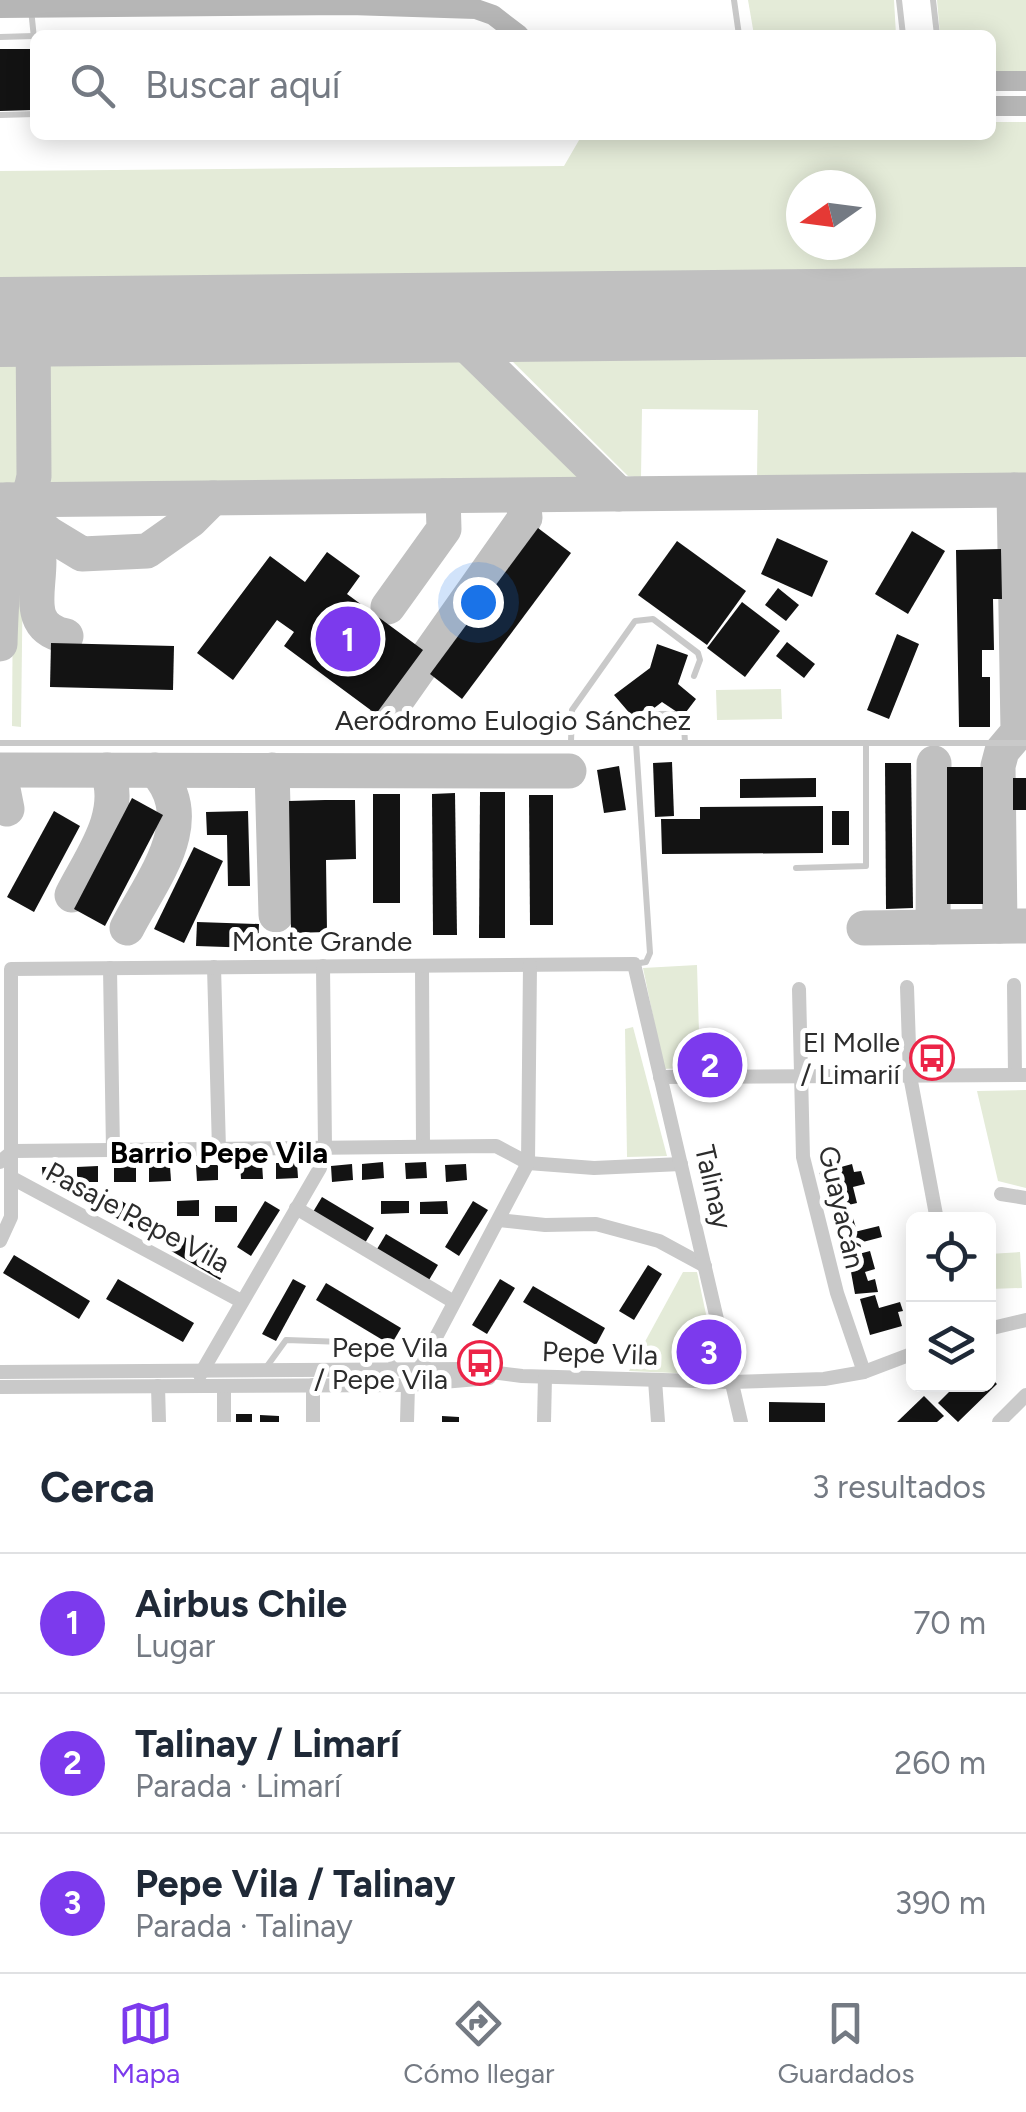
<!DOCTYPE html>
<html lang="es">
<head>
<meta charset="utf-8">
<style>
  body { margin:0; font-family:Figtree,sans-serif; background:#f6f6f7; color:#1f2937 }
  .controls { position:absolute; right:30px; bottom:30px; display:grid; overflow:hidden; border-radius:15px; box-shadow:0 5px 25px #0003 }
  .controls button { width:90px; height:90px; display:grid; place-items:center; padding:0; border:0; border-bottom:2px solid #e0e1e3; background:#fff; color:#1f2937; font:50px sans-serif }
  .compass { position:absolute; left:786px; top:170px; width:90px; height:90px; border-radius:50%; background:#fff; box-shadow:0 5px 25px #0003; rotate:256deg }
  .you { position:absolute; left:478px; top:602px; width:35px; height:35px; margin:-25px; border:8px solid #fff; border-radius:50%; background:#1a73e8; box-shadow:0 0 0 15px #1a73e833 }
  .badge { display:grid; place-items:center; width:65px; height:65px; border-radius:50%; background:#7c3aed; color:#fff; font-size:32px; font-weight:700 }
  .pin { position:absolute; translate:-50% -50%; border:5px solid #fff; box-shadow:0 2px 10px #0006 }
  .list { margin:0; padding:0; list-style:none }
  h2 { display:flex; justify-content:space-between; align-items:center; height:130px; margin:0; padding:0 40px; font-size:42px }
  h2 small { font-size:32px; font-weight:400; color:#747a83 }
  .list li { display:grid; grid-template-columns:65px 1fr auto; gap:30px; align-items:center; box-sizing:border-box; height:140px; padding:0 40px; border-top:2px solid #e0e1e3 }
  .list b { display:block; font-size:38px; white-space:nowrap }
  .list p { margin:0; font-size:32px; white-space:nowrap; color:#747a83 }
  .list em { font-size:32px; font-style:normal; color:#747a83 }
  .icon { flex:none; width:55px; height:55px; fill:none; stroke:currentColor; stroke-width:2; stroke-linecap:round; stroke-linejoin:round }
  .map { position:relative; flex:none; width:1026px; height:1422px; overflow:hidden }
  .search { position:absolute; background:#fff; box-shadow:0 5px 25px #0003; left:30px; right:30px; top:30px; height:110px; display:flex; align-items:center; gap:25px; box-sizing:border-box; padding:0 35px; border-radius:15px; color:#747a83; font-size:38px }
  .sheet { height:550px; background:#fff }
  nav { display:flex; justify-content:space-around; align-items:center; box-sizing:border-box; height:140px; border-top:2px solid #e0e1e3; background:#fff; font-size:28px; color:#747a83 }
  nav a { display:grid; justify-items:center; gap:5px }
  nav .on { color:#7c3aed }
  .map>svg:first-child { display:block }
  .green { fill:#e4ebd8; fill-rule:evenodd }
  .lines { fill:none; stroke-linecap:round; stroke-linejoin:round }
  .taxiway { stroke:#c0c0c0; stroke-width:35 }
  .runway { stroke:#c0c0c0; stroke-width:90 }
  .building { fill:#131313 }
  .lane { stroke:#c9c9c9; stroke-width:6 }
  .street { stroke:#c9c9c9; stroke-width:14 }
  .secondary { stroke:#b6b6b6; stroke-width:20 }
  .labels { text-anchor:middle; stroke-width:10; stroke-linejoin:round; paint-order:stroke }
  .street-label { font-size:28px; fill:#2c2c2c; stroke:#fff }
  .poi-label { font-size:28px; fill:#2c2c2c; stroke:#fff; text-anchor:end }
  .neighbourhood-label { font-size:30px; font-weight:bold; fill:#000; stroke:#fff }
</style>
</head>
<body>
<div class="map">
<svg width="1026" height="1422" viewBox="0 0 1026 1422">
  <rect width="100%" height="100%" fill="#fff"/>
  <!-- green -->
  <g class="green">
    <polygon points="748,0 894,0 896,35 754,35"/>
    <polygon points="937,0 1026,0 1026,71 991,71 991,35 940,35"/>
    <path d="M991,122H1026V275L0,284V171L564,166L582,135H991ZM801,185H861V245H801Z"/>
    <polygon points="1026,336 1026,476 757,478 758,410 642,409 641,478 628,476 504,353 505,341"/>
    <polygon points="433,343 470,359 581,465 584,473 580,482 196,483 46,490 47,351"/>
    <polygon points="20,350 20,486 12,494 0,493 0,351"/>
    <polygon points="23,562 21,727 12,726 13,579"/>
    <polygon points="781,689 782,719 717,720 716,690"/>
    <polygon points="697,965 700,1067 664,1069 643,968"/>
    <polygon points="633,1027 667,1156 627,1157 625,1029"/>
    <polygon points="1026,1090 1026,1188 998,1181 977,1091"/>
    <polygon points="1020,1252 1022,1288 989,1289 989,1254"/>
    <polygon points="683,1272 697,1272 719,1375 629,1371"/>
  </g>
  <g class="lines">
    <!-- taxiway -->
    <g class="taxiway">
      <polyline points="439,318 619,494"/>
      <polyline points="0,500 1026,490"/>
      <polyline points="8,500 49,534 82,554 147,551 191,520 213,498"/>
      <path d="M17,517C24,524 32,532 36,542C48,576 16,626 66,636"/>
      <polyline points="388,607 444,529 443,496"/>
      <path d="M0,644C1,609 2,576 12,542C18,519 30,500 34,476L33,322"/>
      <polyline points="387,714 525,518 523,496"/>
      <polyline points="0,770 569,771"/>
      <polyline points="272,770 276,915"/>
      <polyline points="0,774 7,809"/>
      <path d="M72,895C91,857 125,814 107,770"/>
      <polyline points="1000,926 998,766 1002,751 1018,732 1014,490"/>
      <polyline points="933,927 934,763"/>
      <path d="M127,928C152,879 202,820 155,770"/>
      <polyline points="864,928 1026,926"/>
    </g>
    <!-- runway -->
    <polyline class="runway" points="0,322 1026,312"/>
  </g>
  <!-- building -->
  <g class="building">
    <polygon points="0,49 33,49 34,110 0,111"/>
    <polygon points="538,528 571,553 462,699 430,674"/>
    <polygon points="912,531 945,551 908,614 875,594"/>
    <polygon points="777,538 828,561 812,597 761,574"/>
    <polygon points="677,541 746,591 707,645 638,595"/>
    <polygon points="1001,549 1002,599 993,599 994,650 982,650 982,677 990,677 990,727 959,727 956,550"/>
    <polygon points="327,552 360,576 347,594 423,650 376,714 284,646 294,632 277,620 233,680 197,653 270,556 305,582"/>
    <polygon points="778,588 799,605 786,621 765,605"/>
    <polygon points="742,602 780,631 745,677 707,648"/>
    <polygon points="897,634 919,644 889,719 867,710"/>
    <polygon points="787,642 815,664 804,678 776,656"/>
    <polygon points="51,643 174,646 173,690 50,687"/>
    <polygon points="657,644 688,655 678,684 696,699 683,716 662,702 649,712 646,709 632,716 614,695 650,668"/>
    <polygon points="672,762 674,816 655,817 653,763"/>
    <polygon points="885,763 911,763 913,908 886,909"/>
    <polygon points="619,766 626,810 604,813 597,770"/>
    <rect x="947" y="767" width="36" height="137"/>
    <polygon points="816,778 816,797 740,798 740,779"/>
    <rect x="1013" y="778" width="13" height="32"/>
    <polygon points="480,792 505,792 505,938 479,938"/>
    <polygon points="455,793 457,935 433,935 432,794"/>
    <rect x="373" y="794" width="27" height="109"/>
    <polygon points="529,795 553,795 553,925 530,925"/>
    <polygon points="132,798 163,815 105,926 74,909"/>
    <polygon points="325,800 355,800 356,859 326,860 327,932 291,933 289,801"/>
    <polygon points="823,806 823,853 662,854 661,819 700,819 700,807"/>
    <polygon points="54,811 80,826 34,912 7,897"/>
    <polygon points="248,811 250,886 228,886 227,835 207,835 206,812"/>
    <rect x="832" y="811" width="17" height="34"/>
    <polygon points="194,847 223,861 184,943 154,929"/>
    <polygon points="197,922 259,924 258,948 196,946"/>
    <polygon points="383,1162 384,1178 362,1180 362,1164"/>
    <polygon points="426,1162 427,1178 406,1179 405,1163"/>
    <polygon points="262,1163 263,1179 241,1179 240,1164"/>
    <polygon points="276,1163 297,1163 298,1178 276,1179"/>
    <polygon points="352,1164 353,1180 332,1182 331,1166"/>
    <polygon points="466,1164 467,1180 446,1182 445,1165"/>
    <polygon points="852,1164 854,1172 861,1171 865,1184 853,1187 857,1203 835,1208 828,1178 821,1180 819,1173"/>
    <polygon points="196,1165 218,1165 218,1180 197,1181"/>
    <polygon points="98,1166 98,1182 77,1182 77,1167"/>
    <polygon points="136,1166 136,1182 114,1182 114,1167"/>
    <polygon points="149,1166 170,1166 171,1181 149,1182"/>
    <polygon points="42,1167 64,1167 64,1182 43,1183"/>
    <polygon points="115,1197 166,1228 158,1243 106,1212"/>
    <polygon points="322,1197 374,1228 365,1243 313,1212"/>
    <polygon points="199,1200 199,1216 177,1216 177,1201"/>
    <polygon points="265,1201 280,1210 251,1256 237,1247"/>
    <polygon points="381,1201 409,1201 409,1213 381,1214"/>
    <polygon points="447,1201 448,1214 420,1214 420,1202"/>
    <polygon points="473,1201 488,1210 459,1256 445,1247"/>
    <rect x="215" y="1206" width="22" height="16"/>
    <polygon points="852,1215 856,1228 840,1232 837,1219"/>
    <polygon points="879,1226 882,1237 859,1243 861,1247 846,1251 842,1235"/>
    <polygon points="178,1233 229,1264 220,1280 168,1249"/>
    <polygon points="386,1234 438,1265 429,1280 377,1249"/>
    <polygon points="870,1251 875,1269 865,1272 868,1281 875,1279 878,1292 855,1294 849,1261 852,1260 851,1256"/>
    <polygon points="14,1255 90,1301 79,1319 3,1273"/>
    <polygon points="648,1265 662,1274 634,1320 619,1311"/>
    <polygon points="118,1279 194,1323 183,1342 106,1299"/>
    <polygon points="293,1279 306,1286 276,1341 262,1334"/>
    <polygon points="500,1279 515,1288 487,1334 472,1325"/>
    <polygon points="326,1283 401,1328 391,1345 316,1300"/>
    <polygon points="533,1286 605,1328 596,1345 523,1302"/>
    <polygon points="875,1295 879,1308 900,1302 903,1311 898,1312 902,1326 870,1335 860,1299"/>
    <polygon points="988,1375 997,1384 958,1422 938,1403 957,1384 988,1384"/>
    <polygon points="924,1396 944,1416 937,1422 897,1422"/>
    <polygon points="769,1402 825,1403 825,1422 769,1422"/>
    <rect x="236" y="1414" width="16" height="8"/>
    <polygon points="260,1415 279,1416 279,1422 260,1422"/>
    <polygon points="442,1416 459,1417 459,1422 442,1422"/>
  </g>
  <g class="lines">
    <!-- lane -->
    <g class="lane">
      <polyline points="734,0 739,35"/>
      <polyline points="899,0 903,35"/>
      <polyline points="933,0 937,35"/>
      <polyline points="31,9 35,48"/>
      <polyline points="0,37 34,36"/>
      <polyline points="0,115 35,114"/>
      <polyline points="655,714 674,714 684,725 685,743"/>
      <polyline points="571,742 572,710 635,621 653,619 698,653 700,660 694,676"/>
      <polyline points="0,743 1026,743"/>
      <polyline points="796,868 866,866 866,743"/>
      <polyline points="634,964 646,962 650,953 636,743"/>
      <polyline points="265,1369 286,1340 373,1343 397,1367"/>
    </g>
    <!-- street -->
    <g class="street">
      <polyline points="422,966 423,1146"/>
      <polyline points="214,967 219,1149"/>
      <polyline points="110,968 113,1150"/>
      <polyline points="1014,985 1015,1075"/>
      <polyline points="907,987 910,1076 937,1220"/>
      <polyline points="799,989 803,1157 837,1293 864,1372"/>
      <polyline points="660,1077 1026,1075"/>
      <polyline points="0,1162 13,1151 496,1146 528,1163 594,1168 681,1164"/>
      <polyline points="12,1178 241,1301"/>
      <polyline points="1001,1194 1026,1198"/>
      <polyline points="296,1208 454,1302"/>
      <polyline points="499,1220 545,1225 596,1224 659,1241 705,1266"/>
      <polyline points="0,1241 11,1217 11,969 634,964 741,1422"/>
      <polyline points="988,1329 1026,1320"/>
      <polyline points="0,1372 468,1369 522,1376 732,1382 824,1379 864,1372 914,1353"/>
      <polyline points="200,1375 320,1168 325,1147 323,966"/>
      <polyline points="415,1377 528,1163 530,965"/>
      <polyline points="655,1380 658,1422"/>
      <polyline points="158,1386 159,1422"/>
      <polyline points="224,1386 224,1422"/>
      <polyline points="0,1387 408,1385 489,1378"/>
      <polyline points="313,1422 313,1385"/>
      <polyline points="407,1422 408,1385"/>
      <polyline points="544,1422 545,1377"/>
      <polyline points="999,1422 1026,1395"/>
    </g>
    <!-- secondary -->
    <g class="secondary">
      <polyline points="0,8 350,5 476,9 493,15 519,35"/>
      <polyline points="991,81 1026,81"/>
      <polyline points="991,106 1026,106"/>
    </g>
  </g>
  <!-- icons -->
  <defs>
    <g id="bus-ring" transform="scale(2.25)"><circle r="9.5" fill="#fff" stroke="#ec2447" stroke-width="1.5"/><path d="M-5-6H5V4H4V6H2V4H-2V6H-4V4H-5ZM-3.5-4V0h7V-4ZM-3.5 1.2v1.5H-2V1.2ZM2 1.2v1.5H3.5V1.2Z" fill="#ec2447"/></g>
  </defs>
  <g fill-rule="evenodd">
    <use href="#bus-ring" x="932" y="1058"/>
    <use href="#bus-ring" x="480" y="1363"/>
  </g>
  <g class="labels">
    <!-- street labels -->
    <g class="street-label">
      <text x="513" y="730">Aeródromo Eulogio Sánchez</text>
      <text x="322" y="951">Monte Grande</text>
      <text transform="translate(714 1187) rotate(77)" y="10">Talinay</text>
      <text transform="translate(842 1207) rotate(77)" y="10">Guayacán</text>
      <text transform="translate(138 1217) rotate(28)" y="10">Pasaje Pepe Vila</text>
      <text transform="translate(600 1353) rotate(2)" y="10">Pepe Vila</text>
    </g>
    <!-- poi labels -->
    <g class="poi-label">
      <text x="900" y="1052">El Molle<tspan x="900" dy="32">/ Limarií</tspan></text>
      <text x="448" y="1357">Pepe Vila<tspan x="448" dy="32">/ Pepe Vila</tspan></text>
    </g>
    <!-- neighbourhood labels -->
    <g class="neighbourhood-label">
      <text x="219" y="1163">Barrio Pepe Vila</text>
    </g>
  </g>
</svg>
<div class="controls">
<button><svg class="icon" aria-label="locate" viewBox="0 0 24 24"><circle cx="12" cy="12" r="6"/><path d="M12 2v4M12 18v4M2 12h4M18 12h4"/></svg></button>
<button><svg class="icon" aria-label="layers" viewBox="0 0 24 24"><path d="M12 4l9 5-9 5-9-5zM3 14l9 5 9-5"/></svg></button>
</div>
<svg class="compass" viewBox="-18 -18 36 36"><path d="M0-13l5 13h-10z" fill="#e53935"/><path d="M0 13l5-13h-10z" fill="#747a83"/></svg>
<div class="you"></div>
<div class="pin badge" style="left:348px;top:639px">1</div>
<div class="pin badge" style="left:710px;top:1065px">2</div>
<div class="pin badge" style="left:709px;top:1352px">3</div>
<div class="search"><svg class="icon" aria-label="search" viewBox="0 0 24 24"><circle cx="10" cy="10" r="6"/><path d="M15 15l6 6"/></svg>Buscar aquí</div>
</div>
<section class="sheet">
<h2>Cerca<small>3 resultados</small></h2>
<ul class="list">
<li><span class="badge">1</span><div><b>Airbus Chile</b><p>Lugar</p></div><em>70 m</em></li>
<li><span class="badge">2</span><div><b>Talinay / Limarí</b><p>Parada · Limarí</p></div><em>260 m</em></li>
<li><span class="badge">3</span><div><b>Pepe Vila / Talinay</b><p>Parada · Talinay</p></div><em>390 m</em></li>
</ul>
</section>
<nav>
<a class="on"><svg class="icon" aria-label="map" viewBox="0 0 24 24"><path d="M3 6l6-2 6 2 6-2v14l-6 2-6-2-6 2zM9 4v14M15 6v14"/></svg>Mapa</a>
<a><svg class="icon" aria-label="directions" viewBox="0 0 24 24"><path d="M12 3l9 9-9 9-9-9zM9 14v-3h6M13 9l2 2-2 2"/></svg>Cómo llegar</a>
<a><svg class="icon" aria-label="saved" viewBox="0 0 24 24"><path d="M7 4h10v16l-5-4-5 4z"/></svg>Guardados</a>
</nav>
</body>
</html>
